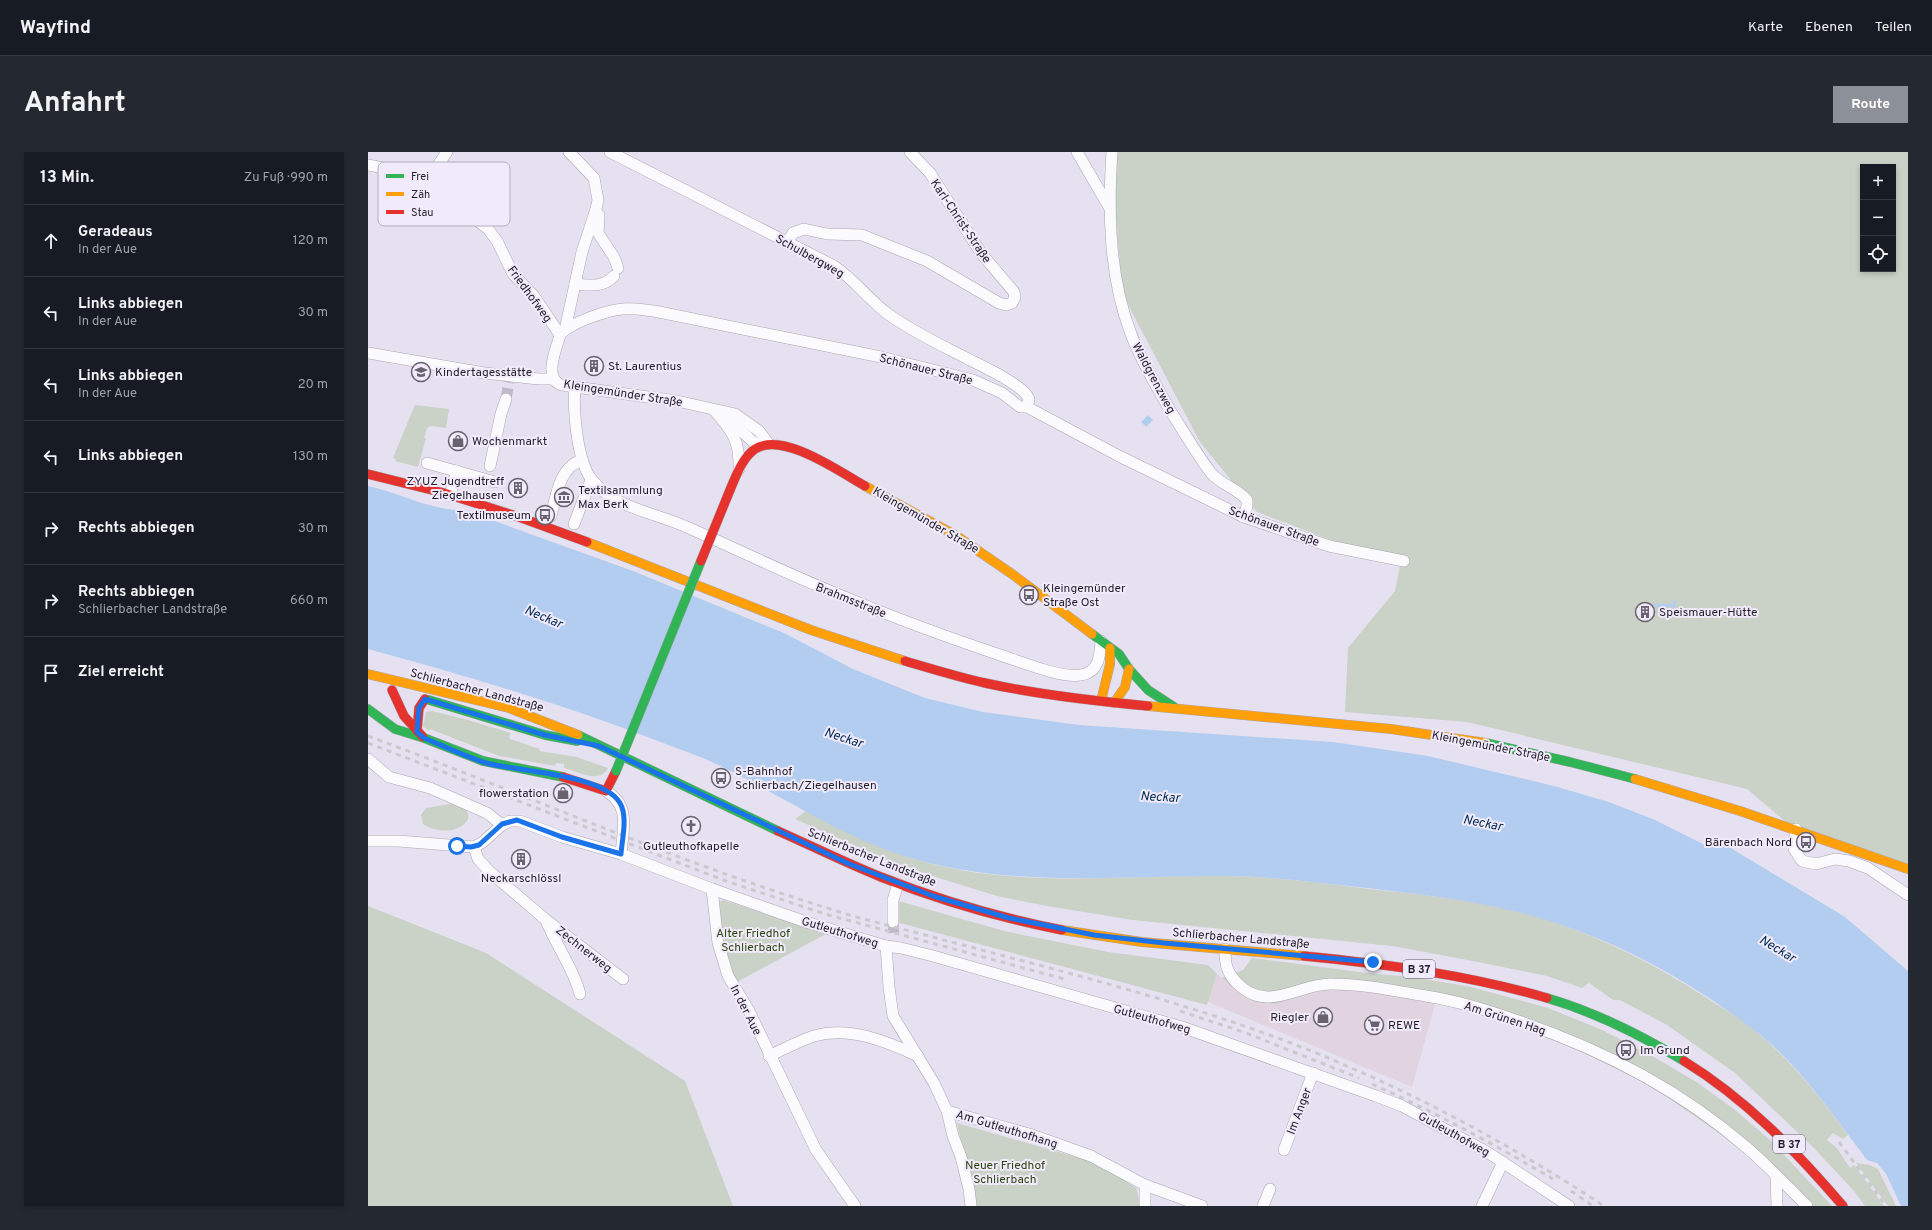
<!DOCTYPE html>
<html lang="de">
<head>
<meta charset="utf-8">
<style>
  body { margin:0; font-family:Overpass,sans-serif; background:#242831; color:#f1f3f6 }
  .controls { position:absolute; right:12px; top:12px; display:grid; overflow:hidden; border-radius:0px; box-shadow:0 2px 6px #0003 }
  .controls button { width:36px; height:36px; display:grid; place-items:center; padding:0; border:0; border-bottom:1px solid #363941; background:#171b24; color:#f1f3f6; font:20px sans-serif }
  .stop { position:absolute; width:12px; height:12px; margin:-9px; border:3px solid #1a73e8; border-radius:50%; background:#fff }
  .stop.end { background:#1a73e8; border-color:#fff; box-shadow:0 1px 4px #0008 }
  .list { margin:0; padding:0; list-style:none }
  h2 { display:flex; justify-content:space-between; align-items:center; height:52px; margin:0; padding:0 16px; font-size:17px }
  h2 small { font-size:13px; font-weight:400; color:#9ea1a6 }
  .list li { display:grid; grid-template-columns:26px 1fr auto; gap:12px; align-items:center; box-sizing:border-box; height:72px; padding:0 16px; border-top:1px solid #363941 }
  .list b { display:block; font-size:15px; white-space:nowrap }
  .list p { margin:0; font-size:13px; white-space:nowrap; color:#9ea1a6 }
  .list em { font-size:13px; font-style:normal; color:#9ea1a6 }
  .icon { flex:none; width:22px; height:22px; fill:none; stroke:currentColor; stroke-width:2; stroke-linecap:round; stroke-linejoin:round }
  .map { position:relative; flex:none; width:1540px; height:1054px; overflow:hidden; border-radius:0px }
  header { display:flex; align-items:center; gap:24px; box-sizing:border-box; height:56px; padding:0 20px; background:#171b24; border-bottom:1px solid #363941 }
  header strong { font-size:19px }
  nav { display:flex; gap:22px; margin-inline-start:auto; font-size:14px }
  .intro { display:flex; align-items:center; justify-content:space-between; box-sizing:border-box; height:96px; padding:0 24px }
  h1 { margin:0; font-size:28px }
  .button { padding:10px 18px; border-radius:0px; background:#8c9099; color:#fff; font-size:14px; font-weight:700 }
  main { display:flex; gap:24px; padding:0 24px }
  aside { flex:1; background:#171b24; border-radius:0px; box-shadow:0 2px 6px #0003 }
  .map>svg:first-child { display:block }
  .commercial { fill:#e2d3e0 }
  .green { fill:#cad1c6; fill-rule:evenodd }
  .water { fill:#b2cdef }
  .lines { fill:none; stroke-linecap:round; stroke-linejoin:round }
  .stream { stroke:#b2cdef; stroke-width:3 }
  .street-tunnel { stroke:#bfbac8; stroke-width:11; stroke-dasharray:11 5.5; stroke-linecap:butt }
  .street-casing { stroke:#aaa6b2; stroke-width:12 }
  .fast-casing { stroke:#aaa6b2; stroke-width:10 }
  .slow-casing { stroke:#aaa6b2; stroke-width:10 }
  .jam-casing { stroke:#aaa6b2; stroke-width:10 }
  .street { stroke:#fbfafd; stroke-width:11 }
  .fast { stroke:#30b455; stroke-width:9 }
  .slow { stroke:#ff9f0a; stroke-width:9 }
  .jam { stroke:#e5322d; stroke-width:9 }
  .rail { stroke:#cbc9ce; stroke-width:3; stroke-dasharray:5 5; stroke-linecap:butt }
  .fast-bridge-casing { stroke:#aaa6b2; stroke-width:10; stroke-linecap:butt }
  .jam-bridge-casing { stroke:#aaa6b2; stroke-width:10; stroke-linecap:butt }
  .fast-bridge { stroke:#30b455; stroke-width:9 }
  .jam-bridge { stroke:#e5322d; stroke-width:9 }
  .route { stroke:#1a73e8; stroke-width:5 }
  .labels { text-anchor:middle; stroke-width:4; stroke-linejoin:round; paint-order:stroke }
  .shield { fill:#f0eafb; stroke:#605b67; stroke-width:1 }
  .shield-label { font-size:11px; font-weight:bold; fill:#221e28 }
  .street-label { font-size:12px; fill:#221e28; stroke:#f0eafb }
  .poi-label { font-size:12px; fill:#221e28; stroke:#f0eafb; text-anchor:start }
  .park-label { font-size:12px; fill:#2c450f; stroke:#f0eafb }
  .water-label { font-size:13px; font-style:italic; fill:#002b52; stroke:#f0eafb }
  .key { fill:#f0eafb; stroke:#b2adbc; stroke-width:1 }
  .key-label { font-size:11px; fill:#221e28 }
</style>
</head>
<body>
<header>
<strong>Wayfind</strong>
<nav><a>Karte</a><a>Ebenen</a><a>Teilen</a></nav>
</header>
<div class="intro"><h1>Anfahrt</h1><a class="button">Route</a></div>
<main>
<aside>
<h2>13 Min.<small>Zu Fuß · 990 m</small></h2>
<ul class="list">
<li><svg class="icon" aria-label="ahead" viewBox="0 0 24 24"><path d="M12 20V5M6 11l6-6 6 6"/></svg><div><b>Geradeaus</b><p>In der Aue</p></div><em>120 m</em></li>
<li><svg class="icon" aria-label="left" viewBox="0 0 24 24"><path d="M17 20v-9H6M10 6l-5 5 5 5"/></svg><div><b>Links abbiegen</b><p>In der Aue</p></div><em>30 m</em></li>
<li><svg class="icon" aria-label="left" viewBox="0 0 24 24"><path d="M17 20v-9H6M10 6l-5 5 5 5"/></svg><div><b>Links abbiegen</b><p>In der Aue</p></div><em>20 m</em></li>
<li><svg class="icon" aria-label="left" viewBox="0 0 24 24"><path d="M17 20v-9H6M10 6l-5 5 5 5"/></svg><div><b>Links abbiegen</b></div><em>130 m</em></li>
<li><svg class="icon" aria-label="right" viewBox="0 0 24 24"><path d="M7 20v-9h11M14 6l5 5-5 5"/></svg><div><b>Rechts abbiegen</b></div><em>30 m</em></li>
<li><svg class="icon" aria-label="right" viewBox="0 0 24 24"><path d="M7 20v-9h11M14 6l5 5-5 5"/></svg><div><b>Rechts abbiegen</b><p>Schlierbacher Landstraße</p></div><em>660 m</em></li>
<li><svg class="icon" aria-label="arrive" viewBox="0 0 24 24"><path d="M6 21V4h12l-3 4 3 4H6"/></svg><div><b>Ziel erreicht</b></div></li>
</ul>
</aside>
<div class="map">
<svg width="1540" height="1054" viewBox="0 0 1540 1054">
  <rect width="100%" height="100%" fill="#e6e1f0"/>
  <!-- commercial -->
  <polygon class="commercial" points="849,822 878,846 951,837 979,836 1068,849 1044,935 840,850"/>
  <!-- green -->
  <g class="green">
    <path d="M743,0H1540V717L1437,686L1379,637L1099,570L977,560L980,496L1027,439L1032,414L889,360L832,290L754,141ZM1495,15H1525V117H1495Z"/>
    <polygon points="47,253 81,257 78,276 63,274 59,276 56,286 58,286 50,315 27,309 28,307 25,306"/>
    <path d="M64,559L100,568L143,581L141,584L142,587L172,597L171,599L209,605L240,616C231,633 210,619 196,616V612L188,611L187,614L131,604L62,577L61,579L55,574L58,560Z"/>
    <path d="M82,652C91,654 102,655 100,667C92,682 68,681 55,672L53,663L58,656Z"/>
    <path d="M438,659C474,677 509,696 547,707C646,738 757,722 859,724C907,725 954,731 1001,737C1050,742 1099,747 1147,759C1216,776 1280,808 1339,846C1356,857 1375,868 1390,881C1425,911 1453,946 1480,983L1475,987L1465,981L1459,988L1469,996L1482,1016L1486,1013L1516,1054H1497L1486,1039L1445,995L1367,921L1299,873L1252,848H1245L1221,831L1214,836L1179,824L1110,810L1024,794L765,768L679,754L629,744L561,723L515,706L427,667Z"/>
    <path d="M355,748L458,782L369,830C354,807 353,776 352,750Z"/>
    <polygon points="527,748 636,779 740,800 840,813 849,822 839,853 528,770"/>
    <polygon points="0,754 118,801 317,929 365,1054 0,1054"/>
    <polygon points="884,806 999,821 1045,825 1103,835 1180,856 1234,878 1286,905 1330,931 1367,958 1402,988 1464,1054 1432,1054 1399,1019 1351,981 1283,934 1194,890 1068,849 980,836 951,837 908,852 888,850 878,846 854,826 875,818"/>
    <polygon points="589,971 729,1011 768,1036 773,1054 607,1054"/>
    <polygon points="1488,1011 1502,1013 1510,1017 1528,1054 1520,1054"/>
  </g>
  <!-- water -->
  <g class="water">
    <polygon points="780,263 785,268 778,275 773,270"/>
    <path d="M0,334C33,341 63,359 96,358L265,419L418,482L485,517L557,546L615,560L711,573L965,590L1060,604L1186,634L1241,650L1287,668L1337,693L1361,695L1477,765L1540,819V1054H1533L1518,1022L1509,1011L1499,1008C1464,962 1432,913 1386,878C1316,824 1232,779 1145,759C1097,747 1048,742 999,736C950,731 902,724 852,724C752,724 648,735 550,708C473,687 408,638 335,606C315,598 294,591 274,583C184,549 92,522 0,497Z"/>
  </g>
  <g class="lines">
    <!-- stream -->
    <polyline class="stream" points="1286,453 1306,454 1307,449"/>
    <!-- street-tunnel -->
    <g class="street-tunnel">
      <polyline points="138,247 141,230"/>
      <polyline points="525,770 526,785"/>
    </g>
    <!-- street casing -->
    <g class="street-casing">
      <g id="street">
        <polyline points="79,0 60,28 60,38 65,45 101,62 120,77 129,89 145,122 166,144 192,183"/>
        <path d="M242,0L466,114C486,127 501,148 520,162C545,180 573,193 600,207C614,214 656,233 661,247L659,255"/>
        <polyline points="709,0 741,55"/>
        <path d="M744,0C740,60 741,125 763,182C773,209 789,235 803,260C816,280 828,301 843,321C853,333 869,336 879,348V354L876,365"/>
        <polyline points="0,13 30,19 59,30"/>
        <polyline points="231,63 230,81 246,105 250,116"/>
        <polyline points="419,90 425,81 436,77 459,82 494,83 559,109 631,151 638,153 644,151 647,145 646,140 613,101 562,21 542,0"/>
        <path d="M207,132C221,133 235,136 246,124"/>
        <polyline points="197,178 214,100 228,57 230,48 226,26 201,0"/>
        <polyline points="0,201 116,221 171,227 186,227"/>
        <path d="M207,235C205,258 209,312 225,329C248,357 289,361 321,376C375,400 428,426 484,448C532,468 582,486 632,503C651,509 695,527 713,523C731,520 732,504 733,489"/>
        <path d="M346,258C364,279 372,288 371,317"/>
        <polyline points="362,269 390,294"/>
        <path d="M400,291L391,279L367,262L309,249L207,235C202,234 196,234 191,232C176,223 189,195 192,183C201,171 240,158 255,157C265,156 276,158 286,159L513,205L605,228L634,241L652,255H659L674,263L751,304L876,365L961,394L1036,409"/>
        <polyline points="59,311 127,330"/>
        <polyline points="122,314 133,262 138,247"/>
        <polyline points="82,344 89,319"/>
        <path d="M183,364C188,345 191,315 214,308"/>
        <polyline points="206,372 223,328"/>
        <polyline points="0,607 21,625 62,636 119,661 134,673"/>
        <path d="M238,639C263,654 255,677 253,702"/>
        <polyline points="1428,677 1426,697 1434,709 1448,712 1467,707 1481,709 1500,716 1540,743"/>
        <polyline points="0,689 30,689 106,695 115,690 134,673 142,669 152,669 194,685 253,702 344,737 438,770 518,794 533,796 565,804 814,875 1008,944 1034,954 1119,1000 1201,1054"/>
        <polyline points="106,695 110,707 122,720 177,767 255,827"/>
        <polyline points="344,737 350,791 360,824 380,857 448,998 487,1054"/>
        <path d="M178,768C188,794 205,815 212,842"/>
        <polyline points="525,770 525,748 530,732"/>
        <polyline points="518,794 521,835 525,864 566,931 579,959 585,984 593,1005 601,1037 603,1054"/>
        <path d="M857,797C857,811 858,819 868,830C899,863 930,831 964,832C995,832 1028,839 1058,844C1091,849 1122,859 1153,870C1235,898 1312,938 1378,995C1399,1013 1419,1034 1439,1054"/>
        <path d="M401,904C416,897 431,889 446,884C481,874 518,889 550,904"/>
        <polyline points="579,959 661,982 723,1004 777,1033 777,1054"/>
        <polyline points="916,998 945,921"/>
        <polyline points="1408,1023 1409,1054"/>
        <polyline points="777,1033 834,1054"/>
        <polyline points="895,1054 902,1037"/>
        <polyline points="1114,1054 1135,1010"/>
      </g>
    </g>
    <!-- fast casing -->
    <g class="fast-casing">
      <g id="fast">
        <polyline points="724,482 751,502 761,517 780,538 806,555"/>
        <polyline points="61,548 177,583 209,589"/>
        <polyline points="0,557 27,577 56,586 115,609 195,625"/>
        <polyline points="210,583 410,679"/>
        <polyline points="1118,591 1202,610 1267,627"/>
        <path d="M1179,846C1227,860 1273,883 1316,909"/>
      </g>
    </g>
    <!-- slow casing -->
    <g class="slow-casing">
      <g id="slow">
        <polyline points="497,334 587,383 644,422 724,482"/>
        <polyline points="219,390 443,478 537,509"/>
        <polyline points="0,522 141,556 210,583"/>
        <polyline points="733,549 742,512 742,496"/>
        <polyline points="746,551 757,535 761,517"/>
        <polyline points="780,554 1023,577 1118,591"/>
        <polyline points="1267,627 1372,659 1540,717"/>
        <polyline points="694,778 774,790 936,804"/>
      </g>
    </g>
    <!-- jam casing -->
    <g class="jam-casing">
      <g id="jam">
        <polyline points="0,322 76,341 151,365 219,390"/>
        <path d="M362,338C368,324 374,306 387,297C414,279 472,320 497,334"/>
        <path d="M537,509C564,517 590,525 617,531C671,543 726,549 780,554"/>
        <polyline points="24,538 36,564 55,585"/>
        <polyline points="49,579 51,556 57,547"/>
        <polyline points="195,625 238,639 248,619"/>
        <path d="M410,679C444,694 478,711 513,725C571,748 633,766 694,778"/>
        <path d="M936,804C1018,812 1100,823 1179,846"/>
        <path d="M1316,909C1378,947 1428,999 1475,1054"/>
      </g>
    </g>
    <!-- street -->
    <use href="#street" class="street"/>
    <!-- fast -->
    <use href="#fast" class="fast"/>
    <!-- slow -->
    <use href="#slow" class="slow"/>
    <!-- jam -->
    <use href="#jam" class="jam"/>
    <!-- rail -->
    <g class="rail">
      <path d="M0,584C152,640 301,707 456,755C485,765 516,772 546,780C657,810 770,837 879,875C1006,919 1125,981 1236,1054"/>
      <polyline points="0,591 358,729 457,762 700,828"/>
      <polyline points="812,859 878,881 991,926"/>
      <path d="M1004,932C1066,960 1126,992 1185,1027"/>
      <polyline points="1471,990 1518,1054"/>
      <polyline points="1203,1039 1225,1054"/>
    </g>
    <!-- fast-bridge casing -->
    <g class="fast-bridge-casing">
      <polyline id="fast-bridge" points="248,619 333,409"/>
    </g>
    <!-- jam-bridge casing -->
    <g class="jam-bridge-casing">
      <polyline id="jam-bridge" points="333,409 362,338"/>
    </g>
    <!-- fast-bridge -->
    <use href="#fast-bridge" class="fast-bridge"/>
    <!-- jam-bridge -->
    <use href="#jam-bridge" class="jam-bridge"/>
  </g>
  <g class="lines">
    <!-- route -->
    <path class="route" d="M89,694L103,695L111,693L134,672L149,668L194,685L253,702C254,687 260,665 252,651C236,623 152,619 122,612C100,606 78,595 56,586L49,580L51,556L57,547L177,583L231,594L479,711L565,744L641,766L726,783L796,791L1005,810"/>
  </g>
  <!-- icons -->
  <defs>
    <g id="building-ring" transform="scale(1)"><circle r="9.5" fill="#f0eafb" stroke="#67626e" stroke-width="1.5"/><path d="M-4-6H4V6H1V3H-1V6H-4ZM-2.5-4.3h1.7v1.8h-1.7ZM.8-4.3h1.7v1.8H.8ZM-2.5-1h1.7V.8h-1.7ZM.8-1h1.7V.8H.8Z" fill="#67626e"/></g>
    <g id="school-ring" transform="scale(1)"><circle r="9.5" fill="#f0eafb" stroke="#67626e" stroke-width="1.5"/><path d="M0-5L7-2L0 1L-7-2ZM-4 1L0 2.5L4 1V4Q0 6-4 4Z" fill="#67626e"/></g>
    <g id="shop-ring" transform="scale(1)"><circle r="9.5" fill="#f0eafb" stroke="#67626e" stroke-width="1.5"/><path d="M-5-2.5h2.3a2.7 3.5 0 0 1 5.4 0H5L5.5 6h-11ZM-1.5-2.5h3a1.5 2.3 0 0 0-3 0Z" fill="#67626e"/></g>
    <g id="museum-ring" transform="scale(1)"><circle r="9.5" fill="#f0eafb" stroke="#67626e" stroke-width="1.5"/><path d="M0-6L6-3V-2H-6V-3ZM-5-1h2V3h-2ZM-1-1h2V3h-2ZM3-1h2V3H3ZM-6 4H6V6H-6Z" fill="#67626e"/></g>
    <g id="bus-ring" transform="scale(1)"><circle r="9.5" fill="#f0eafb" stroke="#67626e" stroke-width="1.5"/><path d="M-5-6H5V4H4V6H2V4H-2V6H-4V4H-5ZM-3.5-4V0h7V-4ZM-3.5 1.2v1.5H-2V1.2ZM2 1.2v1.5H3.5V1.2Z" fill="#67626e"/></g>
    <g id="church-ring" transform="scale(1)"><circle r="9.5" fill="#f0eafb" stroke="#67626e" stroke-width="1.5"/><path d="M-1.2-6h2.4v3.5h3.3v2.4h-3.3V6h-2.4V-.1h-3.3v-2.4h3.3Z" fill="#67626e"/></g>
    <g id="supermarket-ring" transform="scale(1)"><circle r="9.5" fill="#f0eafb" stroke="#67626e" stroke-width="1.5"/><path d="M-6-5.5h2.5l.6 2H6L4.5 2H-2.5L-4.4-4H-6ZM-1.5 3.2a1.3 1.3 0 1 0 .1 0ZM3 3.2a1.3 1.3 0 1 0 .1 0Z" fill="#67626e"/></g>
  </defs>
  <g fill-rule="evenodd">
    <use href="#building-ring" x="226" y="214"/>
    <use href="#school-ring" x="53" y="220"/>
    <use href="#shop-ring" x="90" y="289"/>
    <use href="#building-ring" x="150" y="336"/>
    <use href="#museum-ring" x="196" y="345"/>
    <use href="#bus-ring" x="177" y="363"/>
    <use href="#bus-ring" x="661" y="443"/>
    <use href="#building-ring" x="1277" y="460"/>
    <use href="#bus-ring" x="353" y="626"/>
    <use href="#shop-ring" x="195" y="641"/>
    <use href="#church-ring" x="323" y="674"/>
    <use href="#bus-ring" x="1438" y="690"/>
    <use href="#building-ring" x="153" y="707"/>
    <use href="#shop-ring" x="955" y="865"/>
    <use href="#supermarket-ring" x="1006" y="873"/>
    <use href="#bus-ring" x="1258" y="898"/>
  </g>
  <g class="labels">
    <!-- shield labels -->
    <g class="shield">
      <rect x="1035" y="808" width="32" height="18" rx="3"/>
      <rect x="1405" y="983" width="32" height="18" rx="3"/>
    </g>
    <g class="shield-label">
      <text x="1051" y="821">B 37</text>
      <text x="1421" y="996">B 37</text>
    </g>
    <!-- street labels -->
    <g class="street-label">
      <text transform="translate(593 69) rotate(56)" y="4">Karl-Christ-Straße</text>
      <text transform="translate(442 104) rotate(29)" y="4">Schulbergweg</text>
      <text transform="translate(162 142) rotate(54)" y="4">Friedhofweg</text>
      <text transform="translate(558 217) rotate(14)" y="4">Schönauer Straße</text>
      <text transform="translate(786 226) rotate(62)" y="4">Waldgrenzweg</text>
      <text transform="translate(255 241) rotate(9)" y="4">Kleingemünder Straße</text>
      <text transform="translate(558 368) rotate(30)" y="4">Kleingemünder Straße</text>
      <text transform="translate(906 374) rotate(20)" y="4">Schönauer Straße</text>
      <text transform="translate(483 448) rotate(22)" y="4">Brahmsstraße</text>
      <text transform="translate(109 538) rotate(15)" y="4">Schlierbacher Landstraße</text>
      <text transform="translate(1123 594) rotate(11)" y="4">Kleingemünder Straße</text>
      <text transform="translate(504 705) rotate(22)" y="4">Schlierbacher Landstraße</text>
      <text transform="translate(472 780) rotate(17)" y="4">Gutleuthofweg</text>
      <text transform="translate(873 786) rotate(5)" y="4">Schlierbacher Landstraße</text>
      <text transform="translate(216 797) rotate(38)" y="4">Zechnerweg</text>
      <text transform="translate(378 858) rotate(63)" y="4">In der Aue</text>
      <text transform="translate(1137 866) rotate(18)" y="4">Am Grünen Hag</text>
      <text transform="translate(784 867) rotate(16)" y="4">Gutleuthofweg</text>
      <text transform="translate(931 959) rotate(-69)" y="4">Im Anger</text>
      <text transform="translate(639 977) rotate(17)" y="4">Am Gutleuthofhang</text>
      <text transform="translate(1086 982) rotate(29)" y="4">Gutleuthofweg</text>
    </g>
    <!-- poi labels -->
    <g class="poi-label">
      <text x="240" y="218">St. Laurentius</text>
      <text x="67" y="224">Kindertagesstätte</text>
      <text x="104" y="293">Wochenmarkt</text>
      <text x="136" y="333" text-anchor="end">ZYUZ Jugendtreff<tspan x="136" dy="14">Ziegelhausen</tspan></text>
      <text x="210" y="342">Textilsammlung<tspan x="210" dy="14">Max Berk</tspan></text>
      <text x="163" y="367" text-anchor="end">Textilmuseum</text>
      <text x="675" y="440">Kleingemünder<tspan x="675" dy="14">Straße Ost</tspan></text>
      <text x="1291" y="464">Speismauer-Hütte</text>
      <text x="367" y="623">S-Bahnhof<tspan x="367" dy="14">Schlierbach/Ziegelhausen</tspan></text>
      <text x="181" y="645" text-anchor="end">flowerstation</text>
      <text x="1424" y="694" text-anchor="end">Bärenbach Nord</text>
      <text x="323" y="698" text-anchor="middle">Gutleuthofkapelle</text>
      <text x="153" y="730" text-anchor="middle">Neckarschlössl</text>
      <text x="941" y="869" text-anchor="end">Riegler</text>
      <text x="1020" y="877">REWE</text>
      <text x="1272" y="902">Im Grund</text>
    </g>
    <!-- park labels -->
    <g class="park-label">
      <text x="385" y="785">Alter Friedhof<tspan x="385" dy="14">Schlierbach</tspan></text>
      <text x="637" y="1017">Neuer Friedhof<tspan x="637" dy="14">Schlierbach</tspan></text>
    </g>
    <!-- water labels -->
    <g class="water-label">
      <text transform="translate(176 464) rotate(23)" y="5">Neckar</text>
      <text transform="translate(476 585) rotate(18)" y="5">Neckar</text>
      <text transform="translate(792 644) rotate(3)" y="5">Neckar</text>
      <text transform="translate(1115 670) rotate(11)" y="5">Neckar</text>
      <text transform="translate(1410 796) rotate(31)" y="5">Neckar</text>
    </g>
  </g>
  <!-- legend -->
  <rect x="10" y="10" width="132" height="64" rx="6" class="key"/>
  <rect x="18" y="22" width="18" height="4" fill="#30b455"/>
  <rect x="18" y="40" width="18" height="4" fill="#ff9f0a"/>
  <rect x="18" y="58" width="18" height="4" fill="#e5322d"/>
  <g class="key-label">
    <text x="43" y="28">Frei</text>
    <text x="43" y="46">Zäh</text>
    <text x="43" y="64">Stau</text>
  </g>
</svg>
<div class="controls">
<button>+</button>
<button>−</button>
<button><svg class="icon" aria-label="locate" viewBox="0 0 24 24"><circle cx="12" cy="12" r="6"/><path d="M12 2v4M12 18v4M2 12h4M18 12h4"/></svg></button>
</div>
<div class="stop" style="left:89px;top:694px"></div>
<div class="stop end" style="left:1005px;top:810px"></div>
</div>
</main>
</body>
</html>
